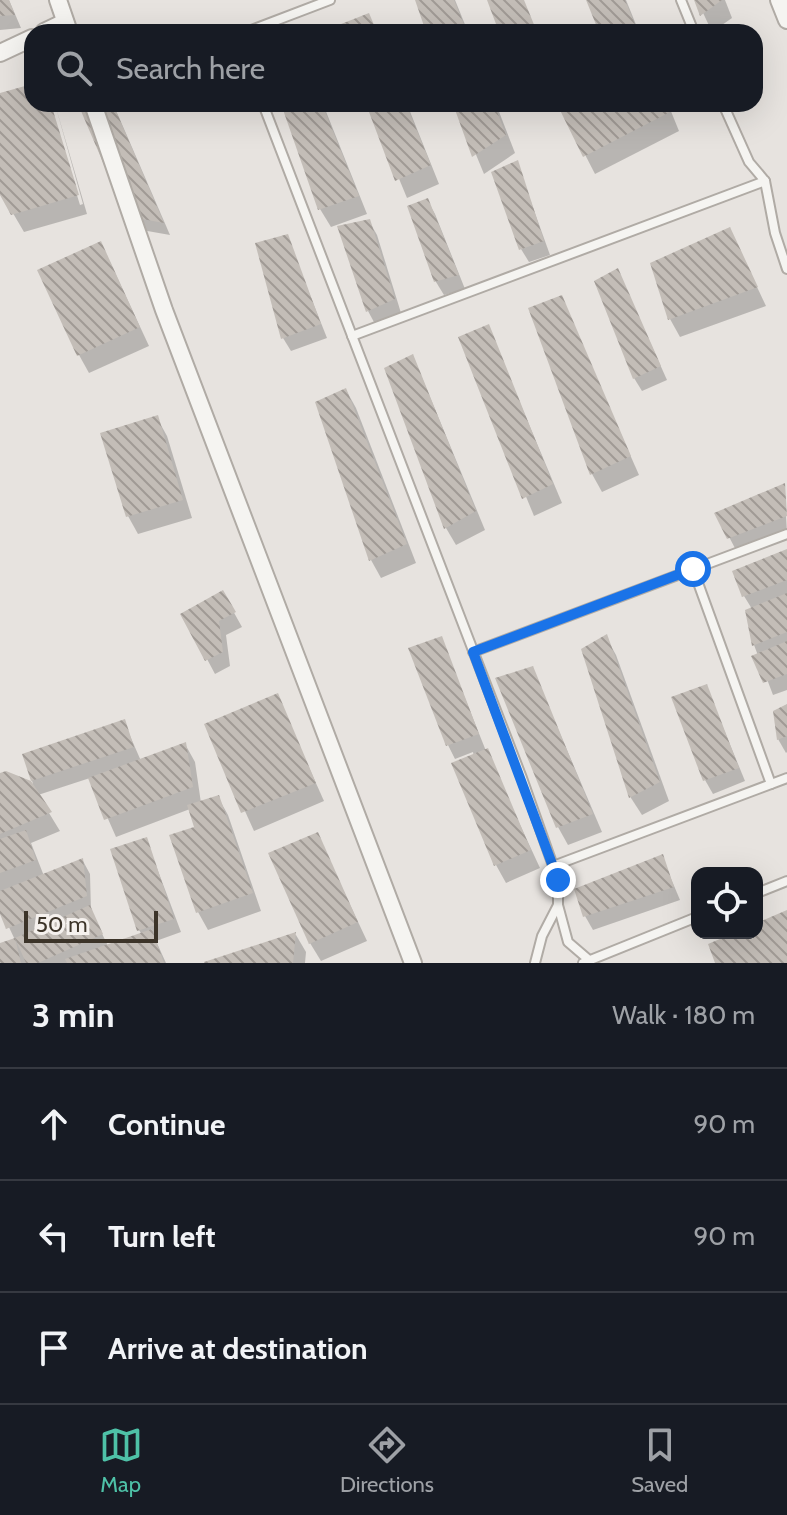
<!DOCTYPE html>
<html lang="en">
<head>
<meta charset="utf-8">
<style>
  body { margin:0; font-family:Cabin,sans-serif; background:#20242c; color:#f1f3f6 }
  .controls { position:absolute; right:24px; bottom:24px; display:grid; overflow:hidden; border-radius:16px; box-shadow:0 8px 32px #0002 }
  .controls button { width:72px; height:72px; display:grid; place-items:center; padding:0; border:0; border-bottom:2px solid #363941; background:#171b24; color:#f1f3f6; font:40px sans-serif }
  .scale { position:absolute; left:24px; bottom:20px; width:134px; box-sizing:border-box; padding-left:8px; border:4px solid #3c3429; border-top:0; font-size:22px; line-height:28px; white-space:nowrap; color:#3c3429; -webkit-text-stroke:6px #f5f1ee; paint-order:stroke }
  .stop { position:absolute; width:24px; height:24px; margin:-18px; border:6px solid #1a73e8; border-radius:50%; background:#fff }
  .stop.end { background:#1a73e8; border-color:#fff; box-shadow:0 2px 8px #0008 }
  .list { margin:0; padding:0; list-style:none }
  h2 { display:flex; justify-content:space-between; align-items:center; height:104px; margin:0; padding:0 32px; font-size:34px }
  h2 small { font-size:26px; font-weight:400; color:#9ea1a6 }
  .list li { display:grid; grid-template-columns:52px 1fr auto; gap:24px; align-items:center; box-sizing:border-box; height:112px; padding:0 32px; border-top:2px solid #363941 }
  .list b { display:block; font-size:30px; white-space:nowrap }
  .list em { font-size:26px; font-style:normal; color:#9ea1a6 }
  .icon { flex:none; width:44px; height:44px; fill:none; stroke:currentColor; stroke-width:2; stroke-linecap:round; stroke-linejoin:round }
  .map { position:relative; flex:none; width:787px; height:963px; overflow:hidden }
  .search { position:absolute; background:#171b24; box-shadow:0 8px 32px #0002; left:24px; right:24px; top:24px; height:88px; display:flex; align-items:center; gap:20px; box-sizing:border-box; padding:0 28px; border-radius:24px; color:#9ea1a6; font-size:30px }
  .sheet { height:440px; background:#171b24 }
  nav { display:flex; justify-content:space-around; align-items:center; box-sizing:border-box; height:112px; border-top:2px solid #363941; background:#171b24; font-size:22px; color:#9ea1a6 }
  nav a { display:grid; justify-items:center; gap:4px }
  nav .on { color:#4ec1a7 }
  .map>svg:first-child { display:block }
  .shadow { fill:#0003 }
  .building { fill:url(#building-back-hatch) }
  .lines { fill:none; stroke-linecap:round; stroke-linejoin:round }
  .service-casing { stroke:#b0aba5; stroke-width:12 }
  .minor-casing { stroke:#b0aba5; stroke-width:20 }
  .service { stroke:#f5f4f1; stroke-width:8 }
  .minor { stroke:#f5f4f1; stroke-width:16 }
  .route { stroke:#1a73e8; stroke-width:10 }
</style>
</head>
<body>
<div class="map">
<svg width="787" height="963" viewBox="0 0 787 963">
  <defs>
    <pattern id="building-back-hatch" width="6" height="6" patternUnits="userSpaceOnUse" patternTransform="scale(2)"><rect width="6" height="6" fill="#c3bdb7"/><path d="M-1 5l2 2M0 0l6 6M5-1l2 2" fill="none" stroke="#a09a95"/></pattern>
  </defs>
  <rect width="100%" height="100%" fill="#e7e3df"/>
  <!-- shadow -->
  <g class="shadow">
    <polygon points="0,0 9,0 21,28 0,30"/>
    <polygon points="417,0 455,0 468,32 428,32"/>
    <polygon points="588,0 626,0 639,32 601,32"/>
    <polygon points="697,0 725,0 732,18 712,32"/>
    <polygon points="32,86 32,104 49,104 80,205 83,204 55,104 87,214 24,232 0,191 0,95"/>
    <polygon points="104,104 112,104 118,115 170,235 136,229"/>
    <polygon points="283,104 323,104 367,214 331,227 320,209"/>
    <polygon points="368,104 407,104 439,184 407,198"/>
    <polygon points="455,104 496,104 515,153 484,174"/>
    <polygon points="559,104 668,104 679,131 595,174"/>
    <polygon points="517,163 550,255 529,262 521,249"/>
    <polygon points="427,200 435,214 465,289 444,295 436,282 410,207"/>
    <polygon points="369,221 377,235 401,313 375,324 368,311"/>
    <polygon points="730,230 766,306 680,337 670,319"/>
    <polygon points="287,237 327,338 291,351 283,338"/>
    <polygon points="110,262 149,346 89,373 79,355"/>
    <polygon points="618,271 667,380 642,391 634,378"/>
    <polygon points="561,298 639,475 602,492 592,474"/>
    <polygon points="488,327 562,503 534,516 461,339"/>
    <polygon points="413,356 485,530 456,545 446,528"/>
    <polygon points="346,390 356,408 416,563 381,578 371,560 317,403"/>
    <polygon points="157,418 167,436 192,518 138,534 128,516"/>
    <polygon points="784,486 787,533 737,552 717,514"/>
    <polygon points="787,551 787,690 773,695 754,645 747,611 752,609 744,596"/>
    <polygon points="223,593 242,627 226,635 230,666 215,674 183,614"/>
    <polygon points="606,637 616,655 669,801 642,815 631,798 583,650"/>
    <polygon points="441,638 486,751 540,868 506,883 496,865 473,752 455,759 448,745"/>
    <polygon points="532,668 602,832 568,845 558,827"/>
    <polygon points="706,686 745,781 713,794 705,780"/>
    <polygon points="277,696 324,801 254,831 206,725"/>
    <polygon points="787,706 787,752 786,753 778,739"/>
    <polygon points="124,722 141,761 185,744 195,762 201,803 218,797 228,815 261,911 208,930 198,912 197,828 190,809 116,837 90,778 38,795 60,831 31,843 44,876 83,861 90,874 91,911 108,946 142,935 139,930 146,839 181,932 156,941 166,963 0,963 0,945 15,940 0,908 0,776 33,784 24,755"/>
    <polygon points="317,834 367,941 321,961 310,943"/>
    <polygon points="662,857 680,900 593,930 585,916"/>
    <polygon points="296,935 306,952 305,963 208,963"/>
  </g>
  <!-- building -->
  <g class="building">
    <polygon points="0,0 9,0 15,15 0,16"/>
    <polygon points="415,0 454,0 467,32 426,32"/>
    <polygon points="487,0 524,0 537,32 499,32"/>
    <polygon points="586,0 625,0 638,32 599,32"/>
    <polygon points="694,0 722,0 700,16"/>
    <polygon points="369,13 377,32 338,32 336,26"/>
    <polygon points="32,84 32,104 51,104 79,195 11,215 0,195 0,93"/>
    <polygon points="98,104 113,104 164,223 126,216 81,111"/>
    <polygon points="281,104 322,104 359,196 318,210"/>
    <polygon points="366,104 406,104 431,165 395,181"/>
    <polygon points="453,104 494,104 506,135 472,157"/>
    <polygon points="557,104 667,104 670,112 583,157"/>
    <polygon points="518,160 544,241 519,250 491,172"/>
    <polygon points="428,198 459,275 434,282 407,206"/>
    <polygon points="370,219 395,299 366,312 337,226"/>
    <polygon points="730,227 758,287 668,320 650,263"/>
    <polygon points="288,234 321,324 281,339 255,243"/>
    <polygon points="101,241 140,327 77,356 37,270"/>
    <polygon points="618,268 661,366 633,379 594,281"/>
    <polygon points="562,295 631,456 590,475 528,308"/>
    <polygon points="489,324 553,484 522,499 458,337"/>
    <polygon points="413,354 476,511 444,529 384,368"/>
    <polygon points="346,388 407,544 369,561 315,402"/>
    <polygon points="158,415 183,500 126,517 100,433"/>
    <polygon points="785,483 787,516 727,539 714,513"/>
    <polygon points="787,549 787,580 742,597 732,571"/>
    <polygon points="223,590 236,612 219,621 223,652 205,661 180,614"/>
    <polygon points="787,593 787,632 752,646 745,610"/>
    <polygon points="607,634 660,782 629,798 581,649"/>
    <polygon points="442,636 479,734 446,746 408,648"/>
    <polygon points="787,641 787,674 763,683 751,656"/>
    <polygon points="533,666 593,814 556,828 495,678"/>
    <polygon points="707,684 739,768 703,781 671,697"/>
    <polygon points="278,693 316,783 241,813 204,724"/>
    <polygon points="787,704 787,736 777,740 773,711"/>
    <polygon points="125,719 134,747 31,781 52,812 0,834 0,773 6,771 31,781 22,754"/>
    <polygon points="186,742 193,787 104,820 88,778"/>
    <polygon points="488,748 531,850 494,866 451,763"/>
    <polygon points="219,795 253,893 196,913 169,835 194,827 187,805"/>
    <polygon points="26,830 36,860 0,873 0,839"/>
    <polygon points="318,832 358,922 309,944 268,853"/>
    <polygon points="147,837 174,919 137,931 110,849"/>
    <polygon points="663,854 674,887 583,917 574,889"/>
    <polygon points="83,858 87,896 6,929 0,914 0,891"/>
    <polygon points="90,905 103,934 38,963 26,963 15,938"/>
    <polygon points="787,910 787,963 715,963 708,944 734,933 757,933 757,923"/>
    <polygon points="152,929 164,963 67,963 65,959"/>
    <polygon points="296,932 293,963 204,963 204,962"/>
    <polygon points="15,938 21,963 0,963 0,943"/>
  </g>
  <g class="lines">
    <!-- service casing -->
    <g class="service-casing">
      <g id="service">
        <polyline points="681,0 694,32"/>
        <polyline points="246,32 330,0"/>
        <polyline points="263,104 522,778 558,880 558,905 542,936 535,963"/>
        <polyline points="723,104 749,162 765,181 775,233 787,269"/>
        <polyline points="352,336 765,181"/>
        <polyline points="693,569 771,784"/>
        <polyline points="473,652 787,534"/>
        <polyline points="553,866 787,778"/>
        <polyline points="757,893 787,881"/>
        <polyline points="558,905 568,942 589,960"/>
        <polyline points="583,963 697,917"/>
      </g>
    </g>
    <!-- minor casing -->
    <g class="minor-casing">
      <g id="minor">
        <polyline points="58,0 69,32"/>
        <polyline points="779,0 787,20"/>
        <polyline points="44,32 65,22"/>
        <polyline points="0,53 32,38"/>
        <polyline points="93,104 164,310 413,963"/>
      </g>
    </g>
    <!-- service -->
    <use href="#service" class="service"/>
    <!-- minor -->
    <use href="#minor" class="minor"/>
  </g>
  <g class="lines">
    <!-- route -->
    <polyline class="route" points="558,880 473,652 693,569"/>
  </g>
</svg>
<div class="controls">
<button><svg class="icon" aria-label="locate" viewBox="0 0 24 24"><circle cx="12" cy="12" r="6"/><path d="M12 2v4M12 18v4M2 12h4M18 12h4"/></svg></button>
</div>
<div class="scale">50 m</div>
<div class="stop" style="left:693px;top:569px"></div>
<div class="stop end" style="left:558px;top:880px"></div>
<div class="search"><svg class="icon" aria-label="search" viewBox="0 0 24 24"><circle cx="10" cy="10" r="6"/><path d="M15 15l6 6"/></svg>Search here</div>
</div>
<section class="sheet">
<h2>3 min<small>Walk · 180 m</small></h2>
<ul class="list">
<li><svg class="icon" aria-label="ahead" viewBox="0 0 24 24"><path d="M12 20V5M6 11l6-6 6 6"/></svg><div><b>Continue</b></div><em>90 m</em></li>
<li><svg class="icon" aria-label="left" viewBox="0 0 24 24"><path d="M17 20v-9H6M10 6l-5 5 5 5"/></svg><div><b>Turn left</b></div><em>90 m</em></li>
<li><svg class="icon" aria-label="arrive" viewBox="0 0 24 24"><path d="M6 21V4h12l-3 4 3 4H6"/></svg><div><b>Arrive at destination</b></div></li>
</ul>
</section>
<nav>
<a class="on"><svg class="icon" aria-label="map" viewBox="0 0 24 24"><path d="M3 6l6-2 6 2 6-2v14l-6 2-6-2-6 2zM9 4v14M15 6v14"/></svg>Map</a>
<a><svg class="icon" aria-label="directions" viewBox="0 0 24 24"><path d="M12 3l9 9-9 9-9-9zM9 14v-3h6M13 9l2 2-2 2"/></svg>Directions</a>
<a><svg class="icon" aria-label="saved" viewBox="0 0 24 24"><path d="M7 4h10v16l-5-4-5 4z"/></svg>Saved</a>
</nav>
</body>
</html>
